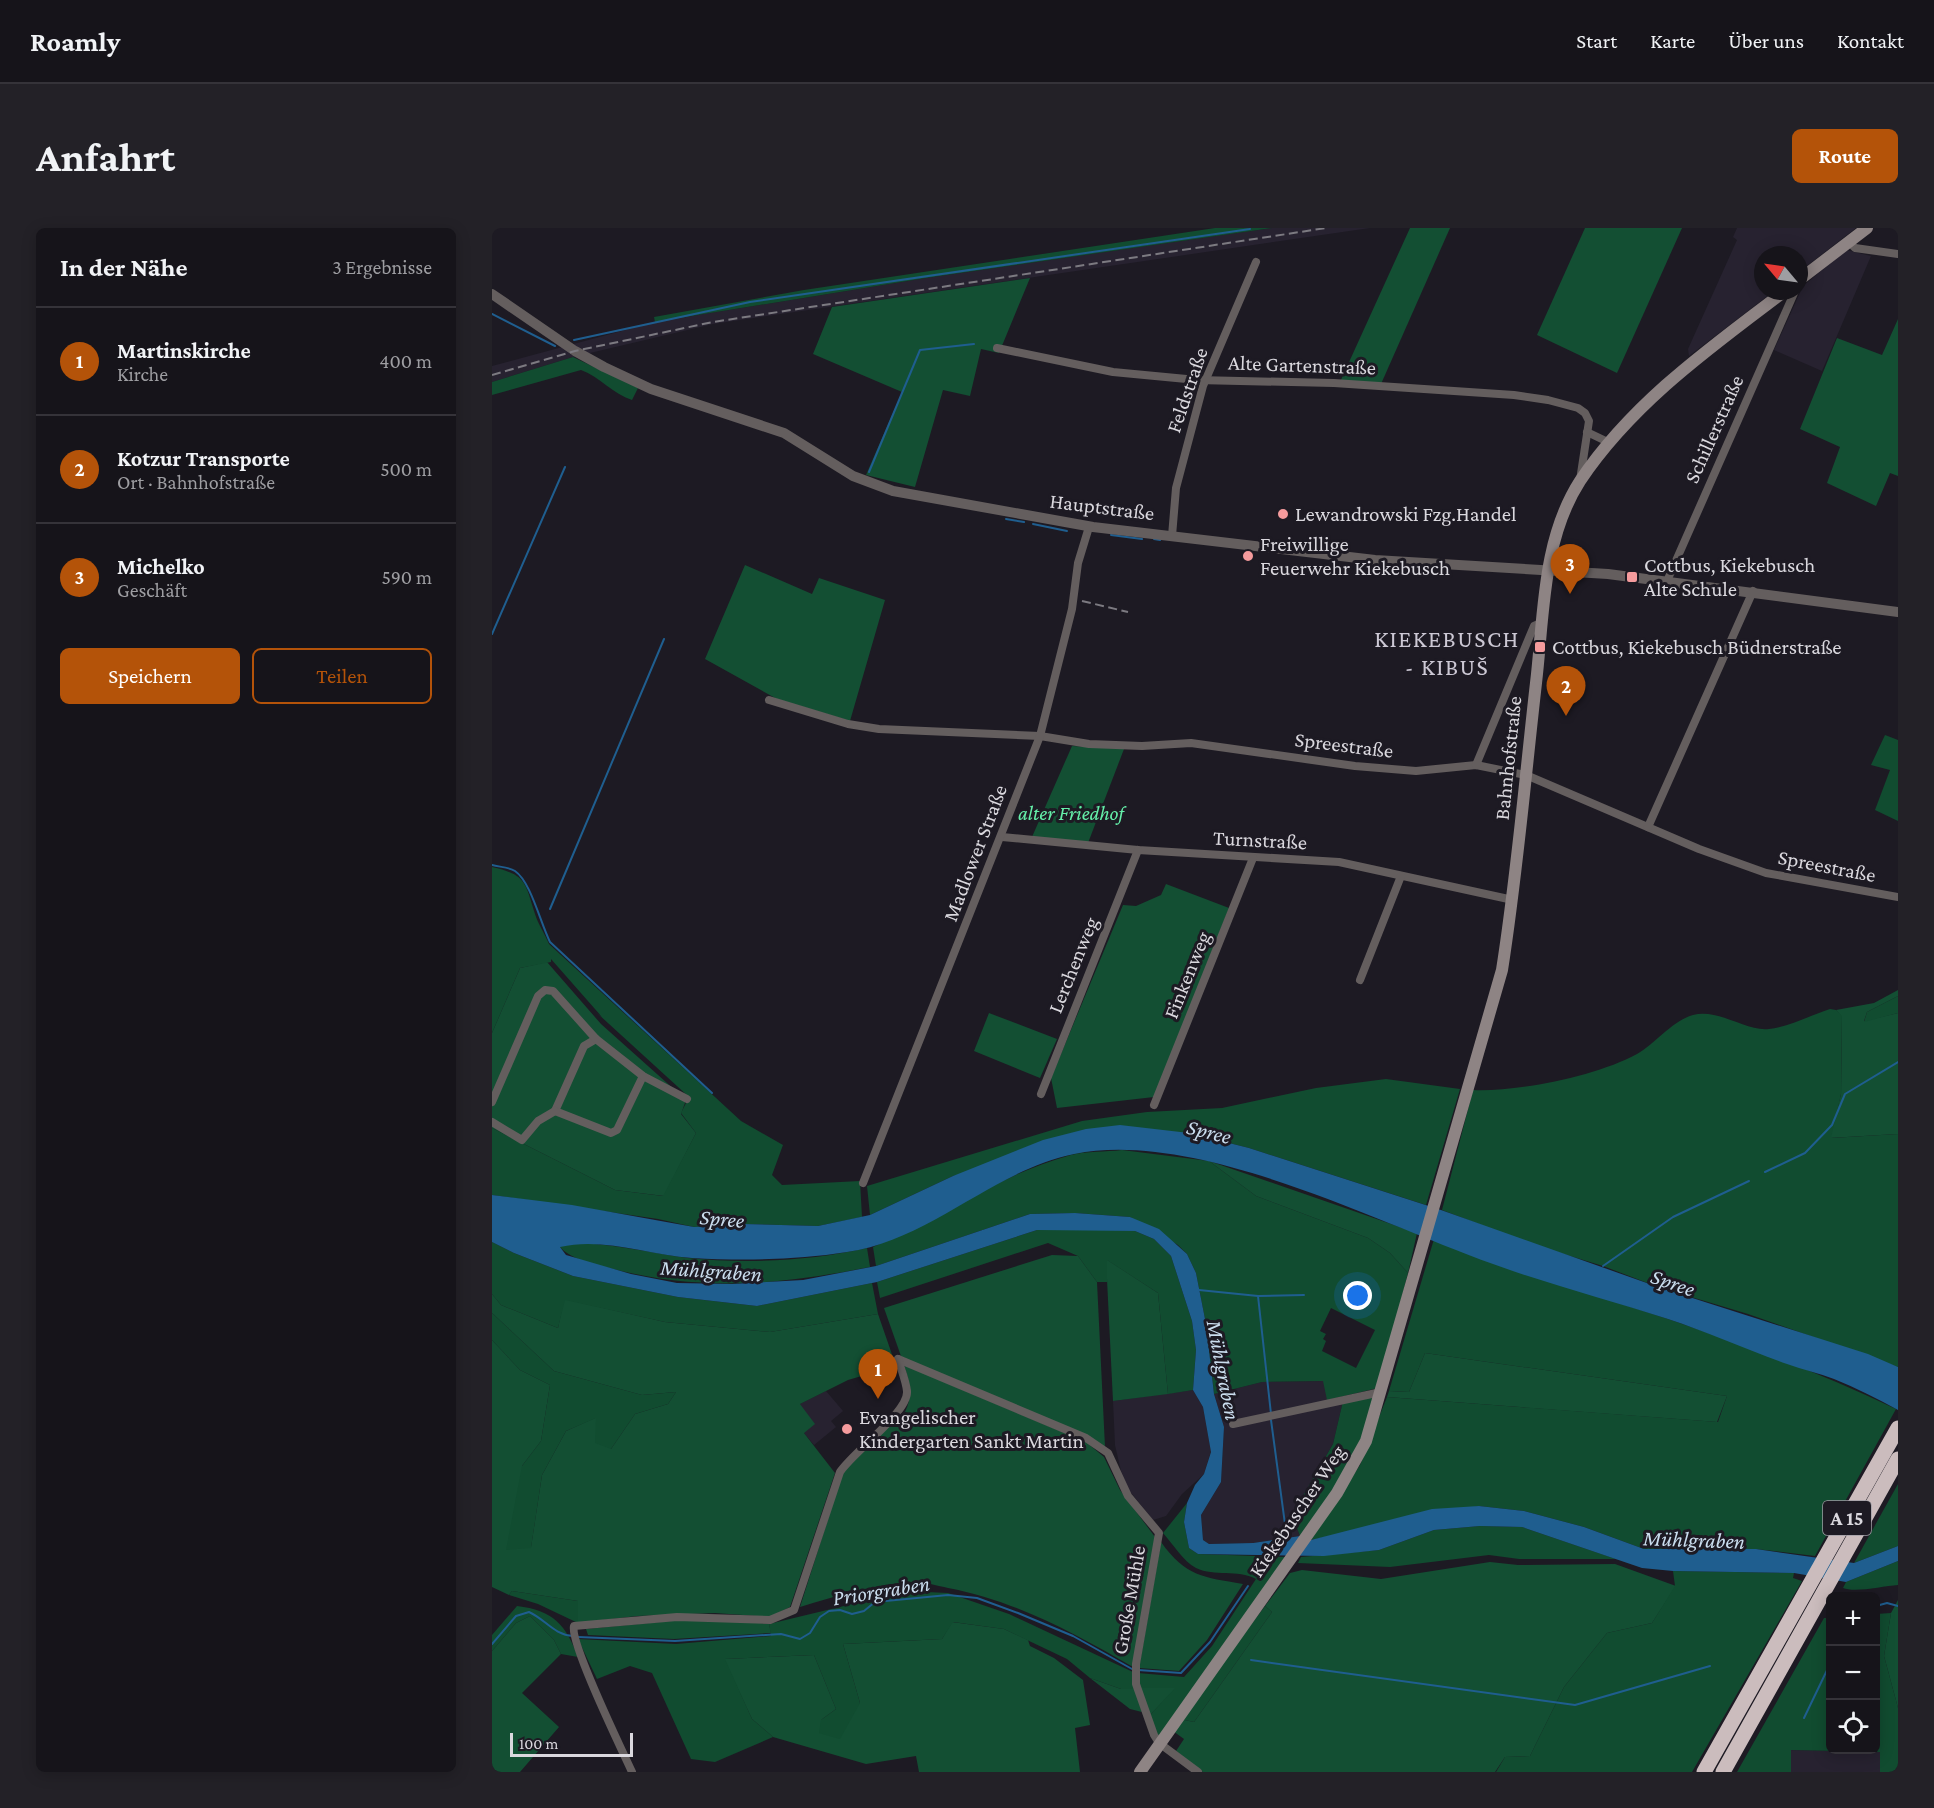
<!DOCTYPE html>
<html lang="de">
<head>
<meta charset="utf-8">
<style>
  body { margin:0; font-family:"Crimson Pro",serif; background:#232127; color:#f1f3f6 }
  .controls { position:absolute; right:18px; bottom:18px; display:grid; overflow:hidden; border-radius:9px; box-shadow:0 3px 15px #0003 }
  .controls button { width:54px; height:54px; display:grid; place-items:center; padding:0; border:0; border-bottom:2px solid #353339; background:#16141a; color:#f1f3f6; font:30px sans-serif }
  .compass { position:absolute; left:1262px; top:18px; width:54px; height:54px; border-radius:50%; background:#16141a; box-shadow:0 3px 15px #0003; rotate:299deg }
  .scale { position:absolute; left:18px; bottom:15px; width:123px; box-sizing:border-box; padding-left:6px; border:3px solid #dad8de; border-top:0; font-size:16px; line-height:21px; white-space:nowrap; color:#dad8de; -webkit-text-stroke:4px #1d1a23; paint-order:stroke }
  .you { position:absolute; left:866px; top:1068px; width:21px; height:21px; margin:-15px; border:4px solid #fff; border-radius:50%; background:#1a73e8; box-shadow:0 0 0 9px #1a73e833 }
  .badge { display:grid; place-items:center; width:39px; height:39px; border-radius:50%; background:#b45309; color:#fff; font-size:20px; font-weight:700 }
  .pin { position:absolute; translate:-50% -50px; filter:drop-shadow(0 2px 3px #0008) }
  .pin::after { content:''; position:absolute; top:32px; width:21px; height:18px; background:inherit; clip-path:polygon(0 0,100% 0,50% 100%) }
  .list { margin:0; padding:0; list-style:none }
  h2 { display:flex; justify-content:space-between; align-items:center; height:78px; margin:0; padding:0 24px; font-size:26px }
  h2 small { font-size:20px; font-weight:400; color:#9e9ea2 }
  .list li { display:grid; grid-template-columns:39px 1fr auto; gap:18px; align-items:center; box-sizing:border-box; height:108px; padding:0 24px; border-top:2px solid #353339 }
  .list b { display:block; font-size:22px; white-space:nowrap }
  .list p { margin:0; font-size:20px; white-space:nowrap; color:#9e9ea2 }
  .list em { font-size:20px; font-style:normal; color:#9e9ea2 }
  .actions { display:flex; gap:12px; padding:18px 24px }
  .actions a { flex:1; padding:14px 0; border:2px solid #b45309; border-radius:9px; text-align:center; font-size:21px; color:#b45309 }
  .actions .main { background:#b45309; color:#fff }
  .icon { flex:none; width:33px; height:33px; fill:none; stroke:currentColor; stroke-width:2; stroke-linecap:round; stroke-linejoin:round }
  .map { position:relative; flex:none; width:1406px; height:1544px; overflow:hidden; border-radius:9px }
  header { display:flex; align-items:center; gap:36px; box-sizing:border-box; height:84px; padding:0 30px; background:#16141a; border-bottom:2px solid #353339 }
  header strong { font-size:28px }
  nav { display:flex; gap:33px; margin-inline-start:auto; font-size:21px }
  .intro { display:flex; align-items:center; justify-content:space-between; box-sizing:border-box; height:144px; padding:0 36px }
  h1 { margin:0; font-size:42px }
  .button { padding:15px 27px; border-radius:9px; background:#b45309; color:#fff; font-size:21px; font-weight:700 }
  main { display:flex; gap:36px; padding:0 36px }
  aside { flex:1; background:#16141a; border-radius:9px; box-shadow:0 3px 15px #0003 }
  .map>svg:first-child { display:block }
  .built { fill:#272230 }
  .green { fill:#134f33 }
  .forest { fill:#114c30; fill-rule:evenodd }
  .water { fill:#1f5e8f }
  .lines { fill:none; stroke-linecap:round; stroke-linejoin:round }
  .stream { stroke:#1f5e8f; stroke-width:2 }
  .minor { stroke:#645e5e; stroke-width:8 }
  .tertiary { stroke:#645e5e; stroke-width:10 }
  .secondary { stroke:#8e8484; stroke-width:12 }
  .motorway { stroke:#cbbcbd; stroke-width:15 }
  .rail { stroke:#7c7a81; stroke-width:2; stroke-dasharray:9 4.5; stroke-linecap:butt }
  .poi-dot { fill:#f59b9d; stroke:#1d1a23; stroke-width:2 }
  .labels { text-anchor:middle; stroke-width:6; stroke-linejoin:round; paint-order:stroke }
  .shield { fill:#1d1a23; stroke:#a19fa6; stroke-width:1.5 }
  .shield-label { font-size:20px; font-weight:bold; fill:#dad8de }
  .street-label { font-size:21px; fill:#dad8de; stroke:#1d1a23 }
  .poi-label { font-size:21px; fill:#dad8de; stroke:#1d1a23; text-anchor:start }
  .park-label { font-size:21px; font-style:italic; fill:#65f0aa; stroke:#1d1a23 }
  .water-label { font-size:22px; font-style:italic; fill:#caddee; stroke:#1d1a23 }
  .quarter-label { font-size:24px; letter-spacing:1.5px; fill:#ccc8d4; stroke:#1d1a23 }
</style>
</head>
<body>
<header>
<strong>Roamly</strong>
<nav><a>Start</a><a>Karte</a><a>Über uns</a><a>Kontakt</a></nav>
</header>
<div class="intro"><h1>Anfahrt</h1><a class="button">Route</a></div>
<main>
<aside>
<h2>In der Nähe<small>3 Ergebnisse</small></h2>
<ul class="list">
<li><span class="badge">1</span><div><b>Martinskirche</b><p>Kirche</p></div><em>400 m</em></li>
<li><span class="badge">2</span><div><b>Kotzur Transporte</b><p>Ort · Bahnhofstraße</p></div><em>500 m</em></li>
<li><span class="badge">3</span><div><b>Michelko</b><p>Geschäft</p></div><em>590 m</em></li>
</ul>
<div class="actions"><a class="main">Speichern</a><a>Teilen</a></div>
</aside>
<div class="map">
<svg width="1406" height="1544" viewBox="0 0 1406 1544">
  <rect width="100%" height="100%" fill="#1d1a23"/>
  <!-- built -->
  <g class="built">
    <polygon points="780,0 878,0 221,96 81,129 0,154 0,138 163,94 434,50"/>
    <polygon points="1245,0 1364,0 1307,44 1307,27 1271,27 1271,63 1282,63 1197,128 1196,121 1245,12 1241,9"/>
    <polygon points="1354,22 1379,28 1330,143 1282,122 1311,58"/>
    <polygon points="832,1153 851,1173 841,1216 800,1287 808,1308 761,1315 717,1316 711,1312 709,1287 729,1254 732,1199 722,1166 770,1154"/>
    <polygon points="701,1162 711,1179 719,1223 712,1246 690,1266 674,1288 661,1292 636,1261 629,1243 623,1217 621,1173"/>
    <polygon points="334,1163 351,1183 339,1193 344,1199 322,1217 312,1205 308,1176"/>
    <polygon points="1298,1522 1388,1524 1388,1544 1299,1544"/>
  </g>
  <!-- green -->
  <g class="green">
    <polygon points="918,0 958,0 889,156 848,154"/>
    <polygon points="1093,0 1190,0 1125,145 1045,107"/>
    <polygon points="538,50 507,125 489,121 478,168 451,162 423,259 374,247 410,164 321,126 340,79"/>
    <polygon points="1406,91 1406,248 1398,245 1384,278 1335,255 1348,219 1308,201 1345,110 1390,127"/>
    <polygon points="253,337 320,366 327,350 393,372 358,493 285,471 213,431"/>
    <polygon points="580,518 632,521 596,615 540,609"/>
    <polygon points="674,656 737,680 662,869 565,880 559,850 631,677 644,678 669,667"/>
    <polygon points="55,734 109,796 194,872 189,886 204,905 172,968 123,962 0,900 0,805 28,740"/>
    <polygon points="1406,762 1406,768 1375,784 1372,793 1406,785 1406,906 1338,910 1349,866 1350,789 1344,782 1382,775"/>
    <polygon points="497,785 565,811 548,850 482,823"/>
    <polygon points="717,933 925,1005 916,1045 898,1025 876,1010 764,968"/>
    <polygon points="560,1027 586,1028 605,1054 613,1219 410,1131 392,1080"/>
    <polygon points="614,1031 666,1065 676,1166 621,1173"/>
    <polygon points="0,1066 9,1077 66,1100 72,1071 173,1094 278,1104 386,1086 404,1138 356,1152 308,1176 323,1196 312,1205 343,1245 298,1379 278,1389 223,1385 145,1388 86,1395 86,1373 20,1363 17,1367 0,1359 0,1112 28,1142 58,1157 49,1213 30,1238 39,1319 50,1247 74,1203 105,1189 119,1221 143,1186 176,1176 184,1164 150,1167 62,1143 0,1085"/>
    <polygon points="933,1125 1235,1168 1225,1194 895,1169 897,1163 917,1164"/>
    <path d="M412,1137L594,1214L612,1229L628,1262L663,1309L641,1439C582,1405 524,1373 456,1360C445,1358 431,1353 420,1354C381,1356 345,1368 308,1379L350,1247L359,1232L413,1184C421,1167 418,1155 412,1137Z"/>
    <path d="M669,1314C694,1349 711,1349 751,1356L715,1412L687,1443L647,1440Z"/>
    <polygon points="998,1334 1026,1337 1123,1336 1184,1358 1160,1395 1115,1405 1072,1459 1038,1528 1013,1529 1003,1544 711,1544 684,1523 692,1511 681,1503 688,1491 702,1494 780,1384 773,1378 798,1345 810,1342 889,1351"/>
    <polygon points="1406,1372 1406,1480 1392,1428 1399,1385"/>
    <polygon points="38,1388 62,1412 69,1426 30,1465 67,1499 28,1544 0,1544 0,1423 24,1395"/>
    <polygon points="200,1391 236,1391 277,1396 279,1405 182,1411 96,1407 94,1401"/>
    <polygon points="460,1394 512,1401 536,1412 538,1418 562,1430 591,1452 598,1497 583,1500 588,1544 427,1544 424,1528 374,1536 281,1509 260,1491 232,1431 322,1427 344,1481 329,1492 368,1475 351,1416 450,1411"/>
    <polygon points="598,1450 629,1461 643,1461 650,1484 638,1481"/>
    <polygon points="648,1460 684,1460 658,1487"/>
  </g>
  <!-- forest -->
  <g class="forest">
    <polygon points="723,0 780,0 434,50 163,94 162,89 312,62"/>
    <path d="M81,129L146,160L140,172C121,166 108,149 89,142L0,167V154Z"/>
    <polygon points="1393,507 1406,512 1406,593 1383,582 1398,542 1379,537"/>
    <path d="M0,639C35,647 33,655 43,686C46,696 53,706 57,716L249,893L291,917L280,947L290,957L368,953L370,989L326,998L251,996L202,999L166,991L0,967V900L123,962L171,968L204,905L189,885L197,869L105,785L110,789L59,731V734L28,740L0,805Z"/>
    <polygon points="1406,768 1406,785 1372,794 1375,784"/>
    <path d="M1338,781L1344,782L1350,788L1349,866L1339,910L1406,906V1139L1256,1086L1166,1059L1111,1038L1039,1016L950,982L981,862C1026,864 1105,848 1145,826C1164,815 1180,793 1201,787C1226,780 1255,804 1277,801C1297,799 1319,787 1338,781Z"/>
    <polygon points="894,851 968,861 934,977 757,920 697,905 461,948 378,987 375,958 590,893 655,884 730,880 824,860"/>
    <path d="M630,922L717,933L764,968L876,1010L898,1025L916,1045L886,1160L835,1172L831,1153L770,1154L722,1166L714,1096L704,1045L695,1026L686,1017L638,989L583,985L538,986L384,1038L381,1019C448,990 508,946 579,927C595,923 613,924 630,922ZM839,1080L883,1102L864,1140L830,1123L834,1113L831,1111L834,1106L828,1103Z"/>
    <polygon points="585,1000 643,1003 662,1011 679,1028 700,1093 704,1122 701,1162 676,1166 666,1065 615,1032 615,1054 605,1054 586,1028 556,1015 388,1070 385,1054 545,1002"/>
    <path d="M942,1011C1019,1044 1100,1065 1179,1092C1255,1118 1331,1146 1404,1181L1323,1328L1264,1321H1152L1092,1299L1032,1283L987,1278L819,1312L868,1237L895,1169L1226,1194L1235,1168L933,1125L917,1164L897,1163Z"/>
    <polygon points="0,1014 22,1025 81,1048 186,1069 265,1078 380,1055 386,1086 278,1104 173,1094 73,1072 66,1100 9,1077 0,1066"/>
    <path d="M82,1015C120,1015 158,1025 196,1030C254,1036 318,1033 375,1020L378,1039C286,1057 209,1064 117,1040C100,1036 78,1031 67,1018Z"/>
    <polygon points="0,1085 62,1143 150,1167 184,1164 176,1176 143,1186 119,1221 103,1215 104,1190 74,1203 50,1247 39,1320 14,1322 30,1238 49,1213 58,1157 28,1142 0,1112"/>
    <polygon points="884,1167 862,1234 808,1308 800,1287 841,1216 851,1173"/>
    <polygon points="1406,1256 1406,1318 1362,1335"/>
    <path d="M695,1275L692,1294L697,1320L706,1326L794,1329L667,1511L658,1487L683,1460H648L646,1445L692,1449L720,1418L764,1351C745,1341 723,1349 704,1340C691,1333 681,1316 671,1305Z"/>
    <polygon points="988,1298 1030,1299 1124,1331 1027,1331 997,1327 898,1339 806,1335 809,1329 887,1322 942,1302"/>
    <path d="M1406,1333V1357C1391,1358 1363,1365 1351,1360L1354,1354Z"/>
    <polygon points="1181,1343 1302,1345 1301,1350 1310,1353 1200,1544 1004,1544 1013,1529 1038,1528 1072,1459 1115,1405 1160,1395 1183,1358"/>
    <polygon points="20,1363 86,1373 86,1395 46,1376 17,1367"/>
    <polygon points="414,1363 456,1365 517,1386 641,1444 643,1461 629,1461 598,1450 575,1431 512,1401 461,1394 450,1411 351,1416 368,1475 348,1511 327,1505 329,1492 344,1481 322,1427 233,1431 260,1491 281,1509 223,1534 199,1531 160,1445 138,1438 105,1451 86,1411 184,1416 279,1408 277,1396"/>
    <path d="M25,1378C61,1382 74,1397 86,1429L69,1426L62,1412L38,1388L24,1395L0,1423V1407Z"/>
    <polygon points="773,1378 780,1384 702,1494 688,1491"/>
    <polygon points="1399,1385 1392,1428 1406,1480 1406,1544 1388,1544 1388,1524 1299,1522 1299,1544 1245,1544 1332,1390 1338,1390 1338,1522 1384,1522 1384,1386"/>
  </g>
  <!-- water -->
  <path class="water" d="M628,897L697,905L757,920L949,982L1166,1059L1376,1126L1406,1139V1182C1386,1171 1364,1160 1342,1151C1327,1145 1311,1142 1295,1136C1255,1122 1216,1104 1176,1091C1118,1072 1058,1057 1001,1036C884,994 705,901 582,926C500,943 438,1012 355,1024C305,1032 252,1033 200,1030C156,1027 111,1009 68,1019L74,1027L139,1046L185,1055L240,1056L311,1052L384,1038L538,986L583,985L638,989L667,1001L695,1026L704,1045L714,1096L722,1166L732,1199L729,1254L709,1287L711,1312L717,1316L761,1315L808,1308L819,1312L940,1281L987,1278L1032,1283L1092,1299L1152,1321H1264L1362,1335L1406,1318V1333L1354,1354L1302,1345L1181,1343L1150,1340L1030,1299L988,1298L942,1302L887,1322L832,1328L706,1326L697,1320L692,1294L695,1275L703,1257L712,1246L719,1224L711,1179L701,1162L704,1122L700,1093L679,1028L662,1011L643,1003L545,1002L385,1054L265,1078L186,1069L81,1048L22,1025L0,1014V967L80,977L202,999L251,996L326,998L378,987L461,948L551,912L594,901Z"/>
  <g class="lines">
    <!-- stream -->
    <g class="stream">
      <polyline points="0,86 63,118"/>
      <polyline points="82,112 258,74 758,1"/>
      <polyline points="377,244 428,122 482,116"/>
      <polyline points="514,291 532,294"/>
      <polyline points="541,296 575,303"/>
      <polyline points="619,307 650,311"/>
      <polyline points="662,311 668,312"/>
      <polyline points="0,406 73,239"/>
      <path d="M0,637C7,639 17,639 23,643C39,654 48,694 58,714L220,865"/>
      <polyline points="58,681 172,411"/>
      <polyline points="1273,944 1313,925 1340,897 1353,866 1406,834"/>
      <polyline points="1111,1038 1181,989 1257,953"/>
      <polyline points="707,1062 766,1068 812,1067"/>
      <polyline points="766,1068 779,1186"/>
      <polyline points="779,1192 795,1311"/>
      <polyline points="762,1345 773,1327"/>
      <polyline points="1384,1378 1395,1375 1406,1378"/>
      <polyline points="86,1409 183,1413 289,1406 308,1411 318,1405 328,1389 337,1383 348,1382 360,1386 372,1383 383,1374 456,1367 485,1370 526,1385 581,1408 640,1441"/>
      <path d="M0,1416L24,1388L37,1384C53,1391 62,1407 81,1408"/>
      <polyline points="759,1432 1083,1477 1218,1438"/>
      <polyline points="646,1442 689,1445 718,1414 756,1358"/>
      <polyline points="1312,1490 1338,1436"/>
    </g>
    <!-- minor -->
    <g class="minor">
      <polyline points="1357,14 1363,20 1406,26"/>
      <polyline points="505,120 621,144 705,152 842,155 1022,167 1056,172 1086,180 1093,185 1097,193 1088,252"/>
      <polyline points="1095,204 1118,215"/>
      <polyline points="680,308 684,260 711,158 764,34"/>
      <polyline points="1175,353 1303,63"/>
      <polyline points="277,472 356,496 387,501 548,508 597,516 650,518 699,515 863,538 924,543 984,537 1034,547 1207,621 1274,645 1406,669"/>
      <polyline points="984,537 1042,398 1051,394"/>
      <polyline points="1156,599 1261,363"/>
      <polyline points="510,609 646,622 847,634 1021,672"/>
      <polyline points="868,752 909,648"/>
      <polyline points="104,811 92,818 63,883 119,905 125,902 151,848"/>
      <polyline points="549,866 646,622"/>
      <polyline points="0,874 46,768 53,762 61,763 104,811 151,848 195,871"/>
      <polyline points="662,877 761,630"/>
      <polyline points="0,894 30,912 46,893 63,883"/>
      <polyline points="371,955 548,508 580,381 586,335 597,299"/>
      <polyline points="406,1131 594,1210 616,1225 636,1268 667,1305 644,1436 644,1456 662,1507 667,1515 706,1544"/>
      <polyline points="741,1196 889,1164"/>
      <path d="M140,1544C130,1522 77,1413 82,1398L185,1389L278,1392L302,1382L348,1244C362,1223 417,1184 415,1163C414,1153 409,1141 406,1131"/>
    </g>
    <!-- tertiary -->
    <polyline class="tertiary" points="0,66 83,123 112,139 159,161 292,205 361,248 401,263 601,299 883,332 1116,346 1406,384"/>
    <!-- secondary -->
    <g class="secondary">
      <polyline points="1307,52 1375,0"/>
      <path d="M648,1544L845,1265L874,1213L1010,742C1025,647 1033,551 1044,455C1052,387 1050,312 1088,253C1140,175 1219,119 1293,63"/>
    </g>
    <!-- motorway -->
    <g class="motorway">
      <polyline points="1212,1544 1406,1200"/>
      <polyline points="1231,1544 1406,1231"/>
    </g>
    <!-- rail -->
    <g class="rail">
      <polyline points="0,147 83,123 221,94 834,0"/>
      <polyline points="590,373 636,384"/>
    </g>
  </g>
  <!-- markers -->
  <g class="poi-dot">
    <circle cx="791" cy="286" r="6"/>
    <circle cx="756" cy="328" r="6"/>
    <rect x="1134" y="343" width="12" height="12" rx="3"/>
    <rect x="1042" y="413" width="12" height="12" rx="3"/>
    <circle cx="355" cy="1201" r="6"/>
  </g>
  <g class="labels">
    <!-- shield labels -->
    <rect class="shield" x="1331" y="1273" width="48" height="34" rx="4.5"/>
    <g class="shield-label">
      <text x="1355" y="1297">A 15</text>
    </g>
    <!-- street labels -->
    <g class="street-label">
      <text transform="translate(810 137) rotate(2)" y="7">Alte Gartenstraße</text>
      <text transform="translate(695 162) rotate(-71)" y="7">Feldstraße</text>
      <text transform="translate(1222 201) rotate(-66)" y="7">Schillerstraße</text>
      <text transform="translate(610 279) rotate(7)" y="7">Hauptstraße</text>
      <text transform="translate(852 517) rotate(7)" y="7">Spreestraße</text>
      <text transform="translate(1016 530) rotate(-84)" y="7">Bahnhofstraße</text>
      <text transform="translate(768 612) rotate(3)" y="7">Turnstraße</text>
      <text transform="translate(483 625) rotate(-69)" y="7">Madlower Straße</text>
      <text transform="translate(1335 638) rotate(11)" y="7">Spreestraße</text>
      <text transform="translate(581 737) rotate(-68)" y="7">Lerchenweg</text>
      <text transform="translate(695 747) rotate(-68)" y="7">Finkenweg</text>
      <text transform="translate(805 1283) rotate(-56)" y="7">Kiekebuscher Weg</text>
      <text transform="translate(637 1372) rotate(-80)" y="7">Große Mühle</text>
    </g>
    <!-- poi labels -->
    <g class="poi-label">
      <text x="803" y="293">Lewandrowski Fzg.Handel</text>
      <text x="768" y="323">Freiwillige<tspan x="768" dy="24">Feuerwehr Kiekebusch</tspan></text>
      <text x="1152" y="344">Cottbus, Kiekebusch<tspan x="1152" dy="24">Alte Schule</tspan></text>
      <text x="1060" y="426">Cottbus, Kiekebusch Büdnerstraße</text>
      <text x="367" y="1196">Evangelischer<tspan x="367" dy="24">Kindergarten Sankt Martin</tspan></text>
    </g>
    <!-- park labels -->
    <g class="park-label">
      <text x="579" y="592">alter Friedhof</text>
    </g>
    <!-- water labels -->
    <g class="water-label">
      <text transform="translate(717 903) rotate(14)" y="8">Spree</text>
      <text transform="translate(230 990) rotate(5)" y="8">Spree</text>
      <text transform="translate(219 1042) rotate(4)" y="8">Mühlgraben</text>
      <text transform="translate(1181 1054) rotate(19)" y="8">Spree</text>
      <text transform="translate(732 1142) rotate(79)" y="8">Mühlgraben</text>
      <text transform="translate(1202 1311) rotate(2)" y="8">Mühlgraben</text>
      <text transform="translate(389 1362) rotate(-9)" y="8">Priorgraben</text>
    </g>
    <!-- quarter labels -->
    <g class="quarter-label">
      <text x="955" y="419">KIEKEBUSCH<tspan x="955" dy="28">- KIBUŠ</tspan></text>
    </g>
  </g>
</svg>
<div class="controls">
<button>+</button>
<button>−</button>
<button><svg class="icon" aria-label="locate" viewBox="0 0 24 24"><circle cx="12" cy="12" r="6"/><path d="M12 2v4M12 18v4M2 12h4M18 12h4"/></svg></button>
</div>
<svg class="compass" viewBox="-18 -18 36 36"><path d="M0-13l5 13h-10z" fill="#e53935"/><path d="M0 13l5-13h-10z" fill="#9e9ea2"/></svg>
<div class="scale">100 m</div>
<div class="you"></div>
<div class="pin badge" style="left:386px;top:1171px">1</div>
<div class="pin badge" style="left:1074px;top:488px">2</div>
<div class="pin badge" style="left:1078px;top:366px">3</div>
</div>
</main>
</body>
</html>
